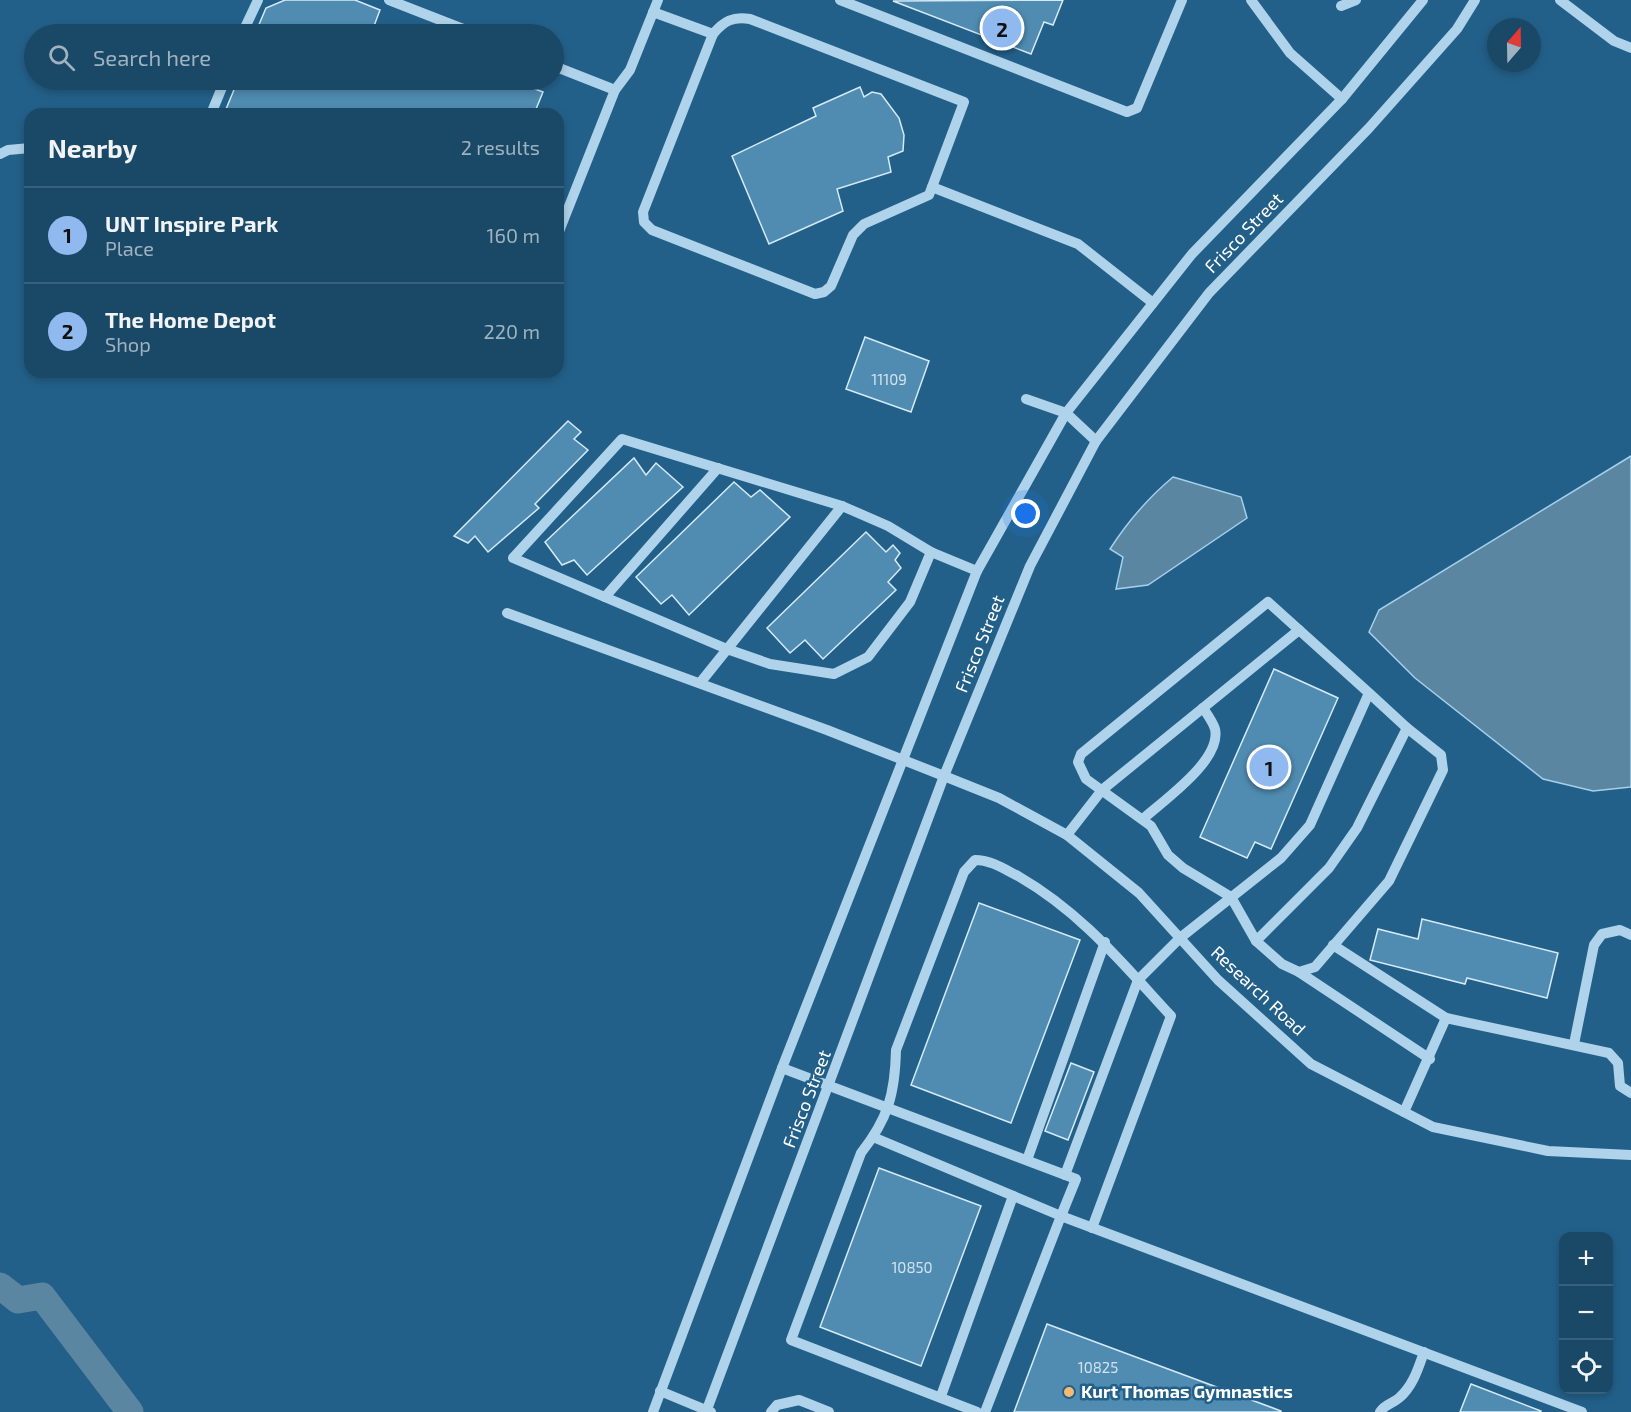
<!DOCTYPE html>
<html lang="en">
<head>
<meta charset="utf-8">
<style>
  body { margin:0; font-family:"Exo 2",sans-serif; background:#234f6d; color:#f1f3f6 }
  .controls { position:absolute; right:18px; bottom:18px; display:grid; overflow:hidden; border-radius:12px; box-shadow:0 3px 9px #0003 }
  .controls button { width:54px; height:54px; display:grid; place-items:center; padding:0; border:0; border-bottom:2px solid #38607b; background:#1a4867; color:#f1f3f6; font:30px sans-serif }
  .compass { position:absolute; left:1487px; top:18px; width:54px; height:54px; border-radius:50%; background:#1a4867; box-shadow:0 3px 9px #0003; rotate:20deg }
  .you { position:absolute; left:1026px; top:514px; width:21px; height:21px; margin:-15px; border:4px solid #fff; border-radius:50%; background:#1a73e8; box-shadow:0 0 0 9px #1a73e833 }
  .badge { display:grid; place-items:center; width:39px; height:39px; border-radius:50%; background:#90b9f0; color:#111; font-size:20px; font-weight:700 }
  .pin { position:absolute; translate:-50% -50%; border:3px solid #fff; box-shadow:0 2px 6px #0006 }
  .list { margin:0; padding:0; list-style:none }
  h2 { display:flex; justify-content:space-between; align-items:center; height:78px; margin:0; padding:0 24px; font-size:26px }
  h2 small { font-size:20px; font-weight:400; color:#9fb2c0 }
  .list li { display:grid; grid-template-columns:39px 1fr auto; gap:18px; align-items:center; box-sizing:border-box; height:96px; padding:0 24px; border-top:2px solid #38607b }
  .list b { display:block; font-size:22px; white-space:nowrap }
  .list p { margin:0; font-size:20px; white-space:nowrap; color:#9fb2c0 }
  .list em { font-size:20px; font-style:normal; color:#9fb2c0 }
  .icon { flex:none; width:33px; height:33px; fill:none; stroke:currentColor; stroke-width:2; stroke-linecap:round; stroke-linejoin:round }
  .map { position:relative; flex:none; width:1631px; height:1412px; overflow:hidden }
  .search { position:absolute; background:#1a4867; box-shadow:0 3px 9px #0003; left:24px; top:24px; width:540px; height:66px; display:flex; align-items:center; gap:15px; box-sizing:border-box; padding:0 21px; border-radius:33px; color:#9fb2c0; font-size:22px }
  .panel { position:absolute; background:#1a4867; box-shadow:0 3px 9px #0003; left:24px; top:108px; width:540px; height:270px; border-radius:18px }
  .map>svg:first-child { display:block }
  .water { fill:#5b86a1; stroke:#a3d0eb; stroke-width:1.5 }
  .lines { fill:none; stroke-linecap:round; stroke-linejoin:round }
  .river { stroke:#5b86a1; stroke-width:27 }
  .building { fill:#508cb2; stroke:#d4eaf7; stroke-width:1.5 }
  .minor { stroke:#afd3ea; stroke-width:10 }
  .poi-dot { fill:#f5ba72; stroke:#236089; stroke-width:2 }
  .labels { text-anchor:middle; stroke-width:5; stroke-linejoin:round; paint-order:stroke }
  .number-label { font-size:15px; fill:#d3e2ec }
  .street-label { font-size:18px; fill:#fff; stroke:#236089 }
  .poi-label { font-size:18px; font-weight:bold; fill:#fff; stroke:#236089; text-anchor:start }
</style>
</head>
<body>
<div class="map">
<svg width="1631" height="1412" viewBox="0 0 1631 1412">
  <rect width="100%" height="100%" fill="#236089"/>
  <!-- water -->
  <g class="water">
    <polygon points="1631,456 1631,787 1593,791 1543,779 1415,678 1369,632 1379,610"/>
    <path d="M1173,477L1241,497L1247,518L1148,585L1116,589L1123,557L1110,549C1128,521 1148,498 1173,477Z"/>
  </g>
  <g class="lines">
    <!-- river -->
    <polyline class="river" points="0,1286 18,1300 42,1296 130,1412"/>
  </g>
  <!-- building -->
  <g class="building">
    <polygon points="285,0 355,0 380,10 374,26 394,34 255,34 266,8"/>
    <polygon points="1063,0 1053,25 1044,22 1031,54 893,1"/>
    <polygon points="238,80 511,80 543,92 534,114 224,114"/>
    <polygon points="860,87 864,97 872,92 881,94 899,118 904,135 903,151 888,157 891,172 837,189 843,211 769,244 732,156 816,116 813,108"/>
    <polygon points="865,337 929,361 911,412 846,389"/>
    <polygon points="568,421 581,432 574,439 588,450 535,504 539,508 488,552 475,536 468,543 454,536"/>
    <polygon points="634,458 646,475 656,463 683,487 587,575 574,560 562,565 545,542"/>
    <polygon points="734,482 751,497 760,490 790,517 689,615 672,595 661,604 636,577"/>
    <polygon points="866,532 886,552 893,545 900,553 895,560 901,568 888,582 896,590 823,659 805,640 790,653 767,628"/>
    <polygon points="1274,669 1338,698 1271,849 1255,842 1247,858 1200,837"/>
    <polygon points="979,903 1080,940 1011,1123 911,1085"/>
    <polygon points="1422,919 1558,953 1547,998 1467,978 1465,984 1370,960 1378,929 1418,939"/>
    <polygon points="1071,1063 1094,1072 1068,1140 1045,1131"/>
    <polygon points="879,1168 981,1206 921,1366 820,1327"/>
    <polygon points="1047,1324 1281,1411 1281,1412 1014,1412"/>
    <polygon points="1471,1384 1541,1411 1541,1412 1460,1412"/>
  </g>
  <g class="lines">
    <!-- minor -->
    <g class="minor">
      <polyline points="389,0 476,34"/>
      <polyline points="840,0 1127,112 1137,108 1182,0"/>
      <polyline points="1251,0 1290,53 1342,99"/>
      <polyline points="1560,0 1614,41 1631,48"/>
      <polyline points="1341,6 1356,0"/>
      <path d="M653,12L713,34C724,21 733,16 750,19L964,102L932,187L1078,244L1153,303"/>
      <polyline points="242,34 258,0"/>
      <polyline points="713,34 643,212 644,222 652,230 815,294 824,292 831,286 853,235 864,224 929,195 932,187"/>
      <polyline points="554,66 615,90"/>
      <polyline points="211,114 225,80"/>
      <polyline points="0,154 8,150 30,148"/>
      <polyline points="558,234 615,90 630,70 658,0"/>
      <polyline points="1026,399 1066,413 1096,441"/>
      <polyline points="842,506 888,526 931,552"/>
      <polyline points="605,597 718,468"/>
      <polyline points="507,613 827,730 944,776 999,798 1067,835 1139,893 1218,980 1311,1064 1433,1127 1548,1151 1631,1155"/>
      <polyline points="700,683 842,506 622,439 513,558 727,649 770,664 834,674 868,657 910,602 931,552 977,571"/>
      <path d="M1143,819C1164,800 1222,760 1215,729C1213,722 1207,714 1203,708"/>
      <polyline points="1067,835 1102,790 1299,630"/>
      <polyline points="1256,941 1282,964 1299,972 1315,967 1389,881 1443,770 1441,755 1407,728"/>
      <polyline points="1333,945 1446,1018"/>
      <polyline points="1299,972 1430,1059"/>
      <polyline points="1574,1044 1594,945 1602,934 1620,930 1631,935"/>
      <polyline points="782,1068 1076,1179 1061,1216 1582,1412"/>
      <polyline points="1404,1112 1446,1018 1609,1053 1618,1063 1620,1086 1631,1093"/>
      <polyline points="873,1137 1061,1216 985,1412"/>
      <polyline points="1027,1160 1105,942"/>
      <polyline points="1065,1175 1138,980 1180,938 1281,858 1310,825 1369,693 1268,602 1081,754 1078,762 1086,779 1151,826 1168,855 1183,868 1231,897 1256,941 1329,868 1357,828 1407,728 1369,693"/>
      <polyline points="660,1391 711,1412"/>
      <polyline points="941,1396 1013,1196"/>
      <polyline points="653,1412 782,1068 977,571 1066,413 1192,254 1342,99 1423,0"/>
      <polyline points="706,1412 944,776 1030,566 1096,441 1209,293 1369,128 1457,29 1475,0"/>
      <polyline points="771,1412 777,1405 799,1400 829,1412"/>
      <path d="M977,1412L791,1340L861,1153C888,1119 895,1094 896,1050L964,872L975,860C991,860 1004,869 1018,876C1082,913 1122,963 1171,1016L1092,1228"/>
      <path d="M1380,1412C1385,1404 1392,1404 1399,1398C1413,1386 1418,1369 1424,1352"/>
    </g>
  </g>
  <!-- markers -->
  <circle class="poi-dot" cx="1069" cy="1392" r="6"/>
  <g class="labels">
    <!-- number labels -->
    <g class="number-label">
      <text x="889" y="385">11109</text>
      <text x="912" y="1273">10850</text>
      <text x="1098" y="1373">10825</text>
    </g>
    <!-- street labels -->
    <g class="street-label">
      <text transform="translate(1244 233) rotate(-46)" y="6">Frisco Street</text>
      <text transform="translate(980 644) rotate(-68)" y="6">Frisco Street</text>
      <text transform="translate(1258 991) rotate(43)" y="6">Research Road</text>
      <text transform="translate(807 1099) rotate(-69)" y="6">Frisco Street</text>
    </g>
    <!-- poi labels -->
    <g class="poi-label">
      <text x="1081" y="1398">Kurt Thomas Gymnastics</text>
    </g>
  </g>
</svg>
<div class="controls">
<button>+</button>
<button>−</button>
<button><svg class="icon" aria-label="locate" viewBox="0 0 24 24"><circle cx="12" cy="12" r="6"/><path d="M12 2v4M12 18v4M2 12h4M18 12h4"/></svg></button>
</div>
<svg class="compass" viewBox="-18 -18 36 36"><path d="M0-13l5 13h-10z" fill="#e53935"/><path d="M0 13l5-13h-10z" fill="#9fb2c0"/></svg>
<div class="you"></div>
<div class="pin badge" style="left:1269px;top:767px">1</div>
<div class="pin badge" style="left:1002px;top:28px">2</div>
<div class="search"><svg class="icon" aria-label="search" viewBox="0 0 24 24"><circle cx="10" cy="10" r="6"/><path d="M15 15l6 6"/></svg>Search here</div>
<section class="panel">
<h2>Nearby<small>2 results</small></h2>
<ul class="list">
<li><span class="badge">1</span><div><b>UNT Inspire Park</b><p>Place</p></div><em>160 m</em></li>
<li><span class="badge">2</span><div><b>The Home Depot</b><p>Shop</p></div><em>220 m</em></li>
</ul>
</section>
</div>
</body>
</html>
